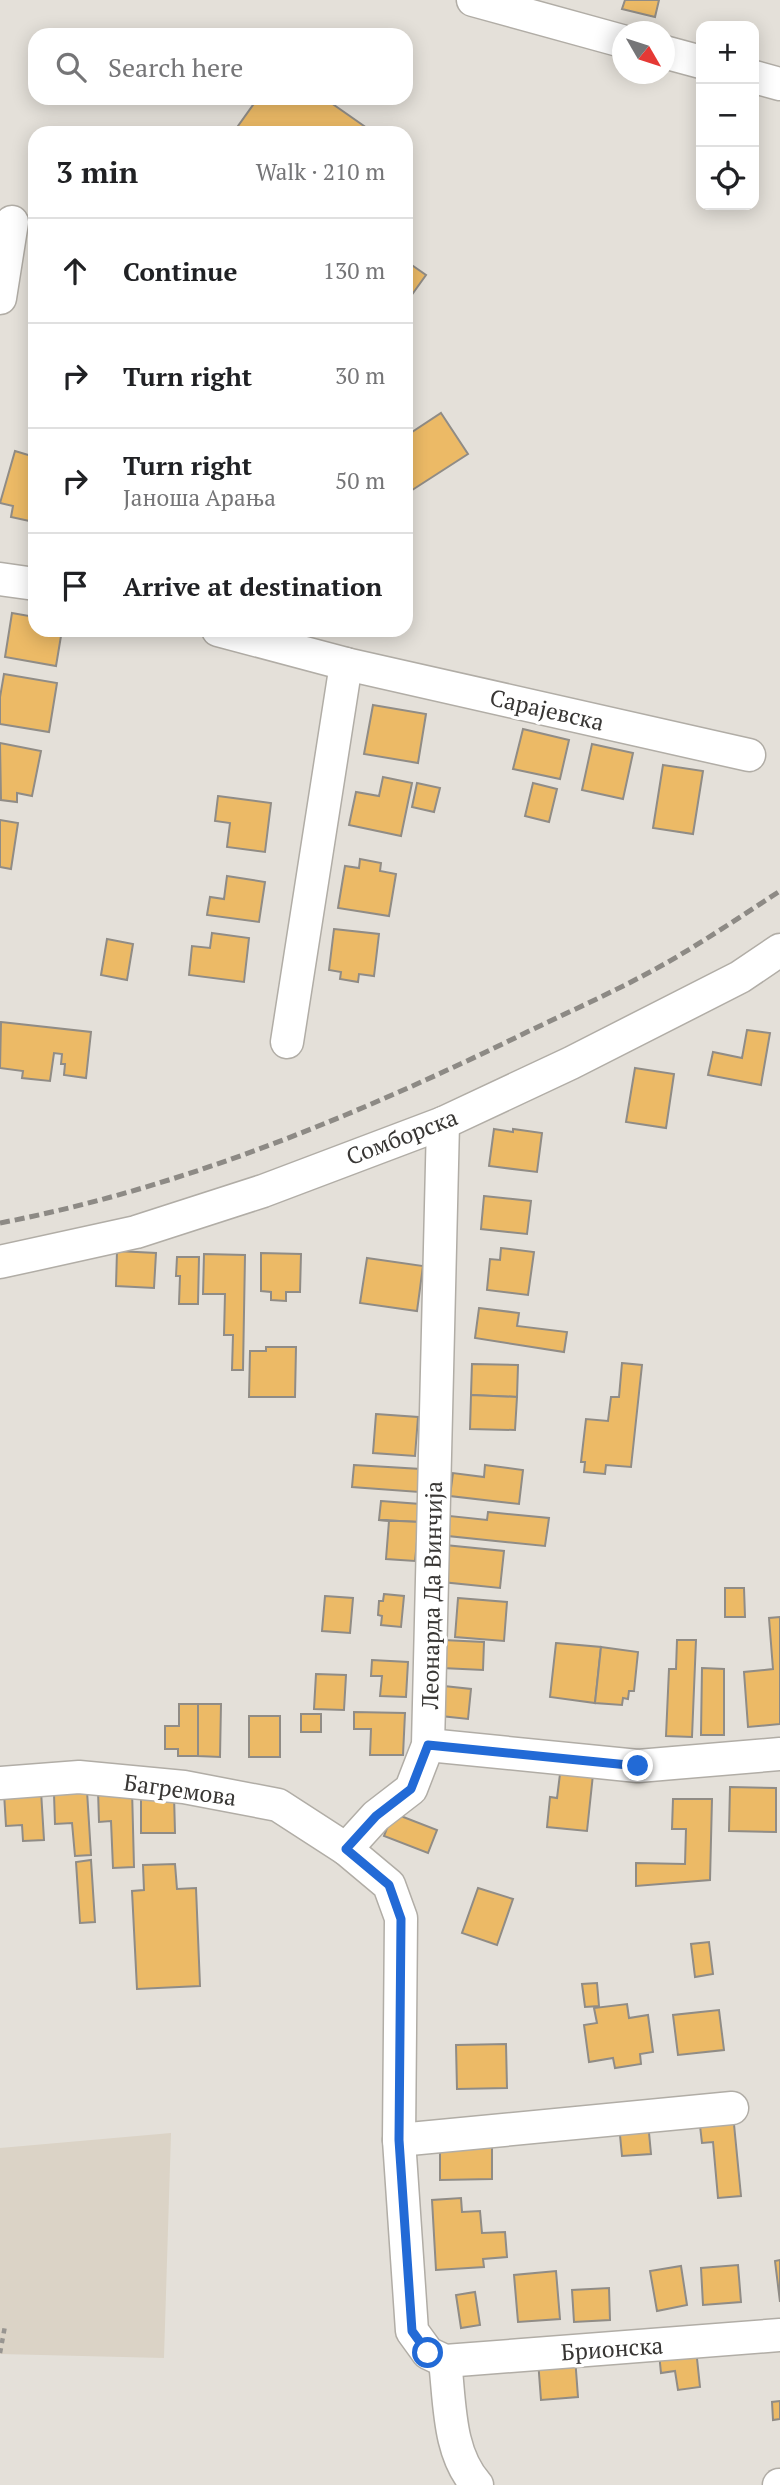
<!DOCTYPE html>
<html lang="en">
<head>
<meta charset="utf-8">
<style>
  body { margin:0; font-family:"PT Serif",serif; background:#f2f2f2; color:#202124 }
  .controls { position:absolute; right:21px; top:21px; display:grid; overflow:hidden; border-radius:14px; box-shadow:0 4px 18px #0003 }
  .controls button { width:63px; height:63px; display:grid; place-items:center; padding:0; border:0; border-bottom:2px solid #e0e0e0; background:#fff; color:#202124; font:35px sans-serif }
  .compass { position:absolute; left:612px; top:21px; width:63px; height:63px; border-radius:50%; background:#fff; box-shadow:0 4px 18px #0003; rotate:129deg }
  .stop { position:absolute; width:21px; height:21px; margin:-16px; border:5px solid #226ad6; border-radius:50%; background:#fff }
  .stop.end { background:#226ad6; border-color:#fff; box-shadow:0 2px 7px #0008 }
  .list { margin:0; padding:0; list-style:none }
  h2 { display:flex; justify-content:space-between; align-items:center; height:91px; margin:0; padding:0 28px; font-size:30px }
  h2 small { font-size:23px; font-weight:400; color:#757577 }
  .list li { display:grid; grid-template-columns:46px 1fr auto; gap:21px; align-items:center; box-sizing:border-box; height:105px; padding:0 28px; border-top:2px solid #e0e0e0 }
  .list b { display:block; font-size:26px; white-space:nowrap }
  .list p { margin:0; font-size:23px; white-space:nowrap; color:#757577 }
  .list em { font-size:23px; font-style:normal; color:#757577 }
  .icon { flex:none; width:38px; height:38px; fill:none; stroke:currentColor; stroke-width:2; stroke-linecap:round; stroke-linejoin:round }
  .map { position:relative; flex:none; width:780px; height:2485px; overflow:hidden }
  .search { position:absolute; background:#fff; box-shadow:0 4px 18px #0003; left:28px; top:28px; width:385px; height:77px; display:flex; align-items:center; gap:18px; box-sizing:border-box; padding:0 24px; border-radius:21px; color:#757577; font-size:26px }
  .panel { position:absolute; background:#fff; box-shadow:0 4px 18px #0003; left:28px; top:126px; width:385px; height:511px; border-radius:21px }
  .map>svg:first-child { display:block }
  .built { fill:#dbd3c6 }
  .building { fill:#ecba66; stroke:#908c86; stroke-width:2 }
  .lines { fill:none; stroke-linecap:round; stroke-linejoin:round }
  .minor-casing { stroke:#b1ada6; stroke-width:35 }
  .path { stroke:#989591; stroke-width:4.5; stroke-dasharray:5 5; stroke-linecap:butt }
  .minor { stroke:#fff; stroke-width:32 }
  .rail { stroke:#8d8a85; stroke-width:5; stroke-dasharray:10 5; stroke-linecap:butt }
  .route { stroke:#226ad6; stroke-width:9 }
  .labels { text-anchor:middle; stroke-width:7; stroke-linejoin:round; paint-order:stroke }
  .street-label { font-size:23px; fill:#383634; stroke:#fff }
</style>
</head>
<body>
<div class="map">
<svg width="780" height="2485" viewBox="0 0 780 2485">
  <rect width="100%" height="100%" fill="#e4e0d9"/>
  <!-- built -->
  <polygon class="built" points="171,2133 164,2358 0,2354 0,2148"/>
  <!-- building -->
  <g class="building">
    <polygon points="625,0 659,0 655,17 622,9"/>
    <polygon points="258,98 324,98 374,133 233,133"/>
    <polygon points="406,261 426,275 406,303"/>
    <polygon points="441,413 468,454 406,494 406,436"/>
    <polygon points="15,451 35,457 34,522 11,517 13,506 0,503"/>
    <polygon points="12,613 35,617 35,630 62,630 56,666 5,657"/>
    <polygon points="4,674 57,683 49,732 0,724 0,697"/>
    <polygon points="373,705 426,714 418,763 364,754"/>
    <polygon points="523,729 569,740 560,779 513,769"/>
    <polygon points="0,743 41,751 32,796 17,793 17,802 1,800"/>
    <polygon points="592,744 633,753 623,799 582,790"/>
    <polygon points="663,765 703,771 693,834 653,828"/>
    <polygon points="383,777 412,783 401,836 349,825 356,792 379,796"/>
    <polygon points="417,783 440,788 434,812 412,807"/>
    <polygon points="533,783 557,789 549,822 525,816"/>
    <polygon points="218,796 271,803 265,852 227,847 230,823 215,821"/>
    <polygon points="0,820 18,823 11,869 0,867"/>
    <polygon points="360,859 381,863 380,871 396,874 389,916 338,908 345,866 359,868"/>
    <polygon points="227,876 265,882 259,922 207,915 210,897 224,899"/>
    <polygon points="334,929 379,934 374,976 359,974 358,982 340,979 341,972 329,970"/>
    <polygon points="212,933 249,938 244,982 189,975 192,946 210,948"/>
    <polygon points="107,939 133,944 127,980 101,975"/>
    <polygon points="1,1022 91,1032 86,1078 64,1075 65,1064 61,1064 62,1054 54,1053 50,1081 22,1078 23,1071 0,1068"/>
    <polygon points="747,1030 770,1033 761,1085 708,1075 713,1052 742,1058"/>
    <polygon points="635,1068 674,1074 666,1128 626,1122"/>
    <polygon points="494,1129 513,1132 513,1129 542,1133 537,1172 489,1166"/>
    <polygon points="484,1196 531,1201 527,1234 481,1229"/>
    <polygon points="501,1248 534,1252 528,1295 487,1290 490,1259 500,1260"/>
    <polygon points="117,1251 156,1253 154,1288 116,1286"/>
    <polygon points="261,1253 301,1254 300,1292 286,1292 286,1301 271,1300 271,1292 261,1291"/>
    <polygon points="204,1254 245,1255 243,1370 232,1370 233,1335 224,1335 225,1294 203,1294"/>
    <polygon points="177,1257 199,1257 198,1304 179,1304 180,1276 176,1276"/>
    <polygon points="367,1258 423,1266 417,1311 360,1303"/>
    <polygon points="479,1308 519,1313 517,1326 567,1332 564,1352 475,1338"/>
    <polygon points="266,1347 296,1347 295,1397 249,1397 250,1351 266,1351"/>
    <polygon points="622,1363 642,1365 631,1467 606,1465 605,1474 584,1472 585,1462 581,1462 586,1419 608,1421 611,1397 619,1397"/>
    <polygon points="472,1364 518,1365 517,1397 471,1395"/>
    <polygon points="471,1395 517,1397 515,1430 470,1429"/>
    <polygon points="376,1414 418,1417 415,1456 373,1453"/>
    <polygon points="354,1465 421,1469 419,1492 352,1487"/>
    <polygon points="485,1465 523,1470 519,1504 450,1496 453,1473 484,1477"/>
    <polygon points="381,1501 420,1504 419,1522 379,1520"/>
    <polygon points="488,1512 549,1518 545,1546 448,1536 450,1516 487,1520"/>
    <polygon points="379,1520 419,1522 415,1561 386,1559 389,1521"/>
    <polygon points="445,1545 504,1551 500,1588 442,1582"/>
    <polygon points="725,1588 744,1588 745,1617 725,1617"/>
    <polygon points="384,1594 404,1596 401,1627 381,1625 382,1616 378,1615 379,1601 383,1601"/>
    <polygon points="325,1596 353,1598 350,1633 322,1631"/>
    <polygon points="458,1598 507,1602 504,1641 455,1637"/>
    <polygon points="780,1617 780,1724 748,1727 744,1672 773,1669 769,1618"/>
    <polygon points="443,1640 484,1642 483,1670 442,1668"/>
    <polygon points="677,1640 696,1640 692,1737 666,1736 669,1669 676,1669"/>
    <polygon points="556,1643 601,1647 595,1703 550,1697"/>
    <polygon points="601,1647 638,1652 634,1691 629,1691 628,1699 623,1698 622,1705 595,1703"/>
    <polygon points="372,1660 408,1662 406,1697 380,1696 382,1676 371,1676"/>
    <polygon points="702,1668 724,1669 724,1735 701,1735"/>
    <polygon points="316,1674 346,1675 344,1710 314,1709"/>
    <polygon points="444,1686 471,1689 468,1719 441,1716"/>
    <polygon points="179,1704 198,1704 198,1756 178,1756 178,1749 165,1749 165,1726 179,1726"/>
    <polygon points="198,1704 221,1704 220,1757 198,1756"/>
    <polygon points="354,1712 405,1713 403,1755 370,1755 371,1729 354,1729"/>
    <rect x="301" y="1714" width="20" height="18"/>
    <rect x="249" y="1716" width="31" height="41"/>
    <polygon points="594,1765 587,1831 547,1827 550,1797 557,1798 560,1774"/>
    <polygon points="730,1787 776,1788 776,1832 729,1831"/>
    <polygon points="132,1789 134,1867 113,1868 111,1821 99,1822 98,1790"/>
    <polygon points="41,1791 44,1840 23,1841 22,1825 6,1826 4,1793"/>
    <polygon points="87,1791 91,1855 75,1856 72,1823 55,1824 54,1794"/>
    <polygon points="141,1795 174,1795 175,1833 141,1833"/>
    <polygon points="673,1799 712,1799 710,1880 636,1886 636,1863 685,1864 686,1829 672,1829"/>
    <polygon points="393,1813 437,1830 428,1853 384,1836"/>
    <polygon points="91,1860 95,1922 80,1923 76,1862"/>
    <polygon points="175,1864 177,1889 196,1888 200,1986 137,1989 132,1891 144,1890 143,1865"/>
    <polygon points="478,1888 513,1899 497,1945 462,1933"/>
    <polygon points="709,1942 713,1974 695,1977 691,1944"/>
    <polygon points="597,1983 599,2006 585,2007 582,1984"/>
    <polygon points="627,2004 629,2018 648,2015 653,2052 640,2054 641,2064 615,2068 613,2058 589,2062 584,2025 597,2023 594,2008"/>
    <polygon points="719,2010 724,2050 678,2055 673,2015"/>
    <polygon points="506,2044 507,2088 457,2089 456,2045"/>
    <polygon points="733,2114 741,2196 718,2198 713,2142 702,2143 699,2117"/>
    <polygon points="648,2122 651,2154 622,2156 619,2125"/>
    <polygon points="440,2138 492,2138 492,2179 440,2180"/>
    <polygon points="461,2198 462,2212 480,2211 482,2233 505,2232 507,2257 483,2259 484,2267 436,2270 432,2200"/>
    <polygon points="780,2260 780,2302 775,2261"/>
    <polygon points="738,2265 741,2302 703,2305 701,2268"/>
    <polygon points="681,2266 687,2305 657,2311 650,2271"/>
    <polygon points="556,2271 560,2319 518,2322 514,2275"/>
    <polygon points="609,2288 610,2320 574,2322 572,2290"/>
    <polygon points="475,2292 480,2325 461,2328 456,2295"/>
    <polygon points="696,2349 700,2387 678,2390 675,2371 661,2373 659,2353"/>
    <polygon points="575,2357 578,2397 541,2400 538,2360"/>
    <polygon points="780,2401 780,2419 773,2420 772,2402"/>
  </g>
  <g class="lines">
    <!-- minor casing -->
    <g class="minor-casing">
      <g id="minor">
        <polyline points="473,0 622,41"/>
        <polyline points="664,52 701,62"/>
        <polyline points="754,77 780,84"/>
        <polyline points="0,298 12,222"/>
        <polyline points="0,579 35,584"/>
        <polyline points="218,630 346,664 749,755"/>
        <polyline points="287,1042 346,664"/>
        <polyline points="443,1123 428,1745 411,1789 376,1816 346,1849 389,1885 401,1918 399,2140 412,2331 428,2353 445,2361 780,2335"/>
        <polyline points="0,1262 136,1232 263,1191 443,1123 571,1063 740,977 780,950"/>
        <polyline points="428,1745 638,1766 780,1754"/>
        <polyline points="0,1783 79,1777 184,1787 278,1805 346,1849"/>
        <polyline points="399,2140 732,2108"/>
        <path d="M445,2361C450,2403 448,2453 477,2485"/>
        <polyline points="779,2485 780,2485"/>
      </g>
    </g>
    <!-- path -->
    <polyline class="path" points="0,2353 5,2326"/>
    <!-- minor -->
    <use href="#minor" class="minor"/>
    <!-- rail -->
    <path class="rail" d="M0,1223C182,1188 355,1116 521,1035C570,1011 621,989 668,962C706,940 743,915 780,891"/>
  </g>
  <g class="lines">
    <!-- route -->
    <polyline class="route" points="428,2353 412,2331 399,2140 401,1919 389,1885 346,1849 376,1816 411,1789 428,1745 638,1766"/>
  </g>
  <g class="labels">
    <!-- street labels -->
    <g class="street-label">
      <text transform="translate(547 710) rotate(13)" y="8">Сарајевска</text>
      <text transform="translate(402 1137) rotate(-21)" y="8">Сомборска</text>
      <text transform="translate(432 1595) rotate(-89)" y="8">Леонарда Да Винчија</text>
      <text transform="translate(180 1790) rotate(8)" y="8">Багремова</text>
      <text transform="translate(612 2349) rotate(-4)" y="8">Брионска</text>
    </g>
  </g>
</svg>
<div class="controls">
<button>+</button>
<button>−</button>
<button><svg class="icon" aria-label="locate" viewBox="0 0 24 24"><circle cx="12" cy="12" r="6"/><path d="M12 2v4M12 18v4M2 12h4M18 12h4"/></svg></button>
</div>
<svg class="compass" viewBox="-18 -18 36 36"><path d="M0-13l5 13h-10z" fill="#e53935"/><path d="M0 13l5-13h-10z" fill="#757577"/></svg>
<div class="stop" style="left:428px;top:2353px"></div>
<div class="stop end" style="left:638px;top:1766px"></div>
<div class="search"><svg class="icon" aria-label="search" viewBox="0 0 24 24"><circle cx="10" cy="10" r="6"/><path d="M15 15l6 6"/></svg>Search here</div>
<section class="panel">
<h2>3 min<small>Walk · 210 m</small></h2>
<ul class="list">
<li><svg class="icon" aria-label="ahead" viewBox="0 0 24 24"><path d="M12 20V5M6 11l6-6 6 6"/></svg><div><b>Continue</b></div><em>130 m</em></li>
<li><svg class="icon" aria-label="right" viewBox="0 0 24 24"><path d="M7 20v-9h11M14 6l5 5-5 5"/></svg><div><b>Turn right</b></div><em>30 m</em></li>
<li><svg class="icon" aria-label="right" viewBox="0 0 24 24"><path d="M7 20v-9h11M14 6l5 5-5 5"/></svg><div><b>Turn right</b><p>Јаноша Арања</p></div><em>50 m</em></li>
<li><svg class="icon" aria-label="arrive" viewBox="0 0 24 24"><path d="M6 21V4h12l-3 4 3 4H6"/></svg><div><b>Arrive at destination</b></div></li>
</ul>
</section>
</div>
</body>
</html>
